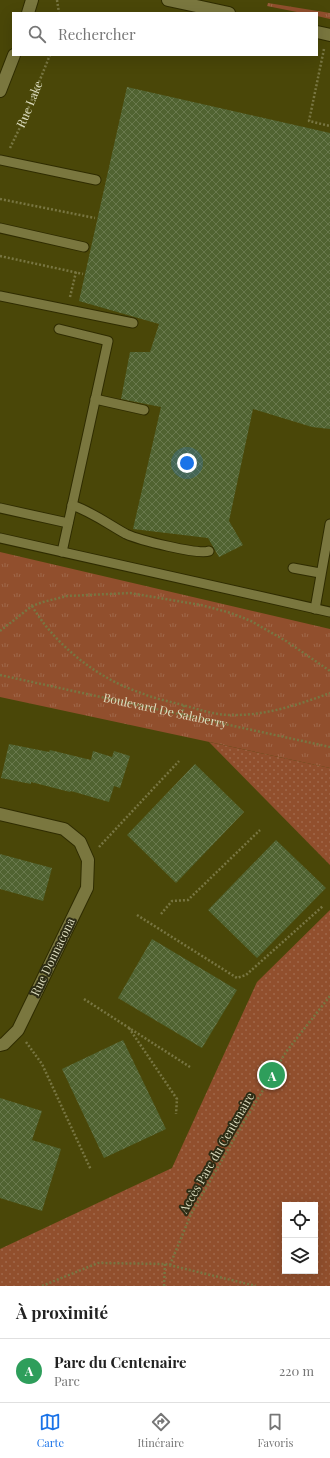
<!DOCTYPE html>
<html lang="fr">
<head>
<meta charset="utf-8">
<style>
  body { margin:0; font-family:"Playfair Display",serif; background:#f6f6f6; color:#222 }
  .controls { position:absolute; right:12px; bottom:12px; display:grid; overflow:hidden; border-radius:0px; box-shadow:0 4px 16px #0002 }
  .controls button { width:36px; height:36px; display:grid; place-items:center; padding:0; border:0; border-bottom:1px solid #e0e0e0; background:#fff; color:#222; font:20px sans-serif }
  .you { position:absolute; left:187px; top:463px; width:14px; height:14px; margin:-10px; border:3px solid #fff; border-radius:50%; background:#1a73e8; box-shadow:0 0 0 6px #1a73e833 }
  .badge { display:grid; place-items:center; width:26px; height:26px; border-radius:50%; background:#1a73e8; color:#fff; font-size:13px; font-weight:700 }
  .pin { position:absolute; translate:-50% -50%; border:2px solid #fff; box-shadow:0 1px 4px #0006 }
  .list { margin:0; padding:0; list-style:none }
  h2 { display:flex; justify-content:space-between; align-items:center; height:52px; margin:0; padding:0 16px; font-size:17px }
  h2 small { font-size:13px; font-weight:400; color:#767676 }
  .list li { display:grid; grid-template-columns:26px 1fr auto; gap:12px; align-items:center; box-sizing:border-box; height:64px; padding:0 16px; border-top:1px solid #e0e0e0 }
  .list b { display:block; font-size:15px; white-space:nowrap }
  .list p { margin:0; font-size:13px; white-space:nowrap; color:#767676 }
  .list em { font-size:13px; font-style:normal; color:#767676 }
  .icon { flex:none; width:22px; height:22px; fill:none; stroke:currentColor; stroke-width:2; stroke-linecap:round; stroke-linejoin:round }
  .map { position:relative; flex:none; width:330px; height:1286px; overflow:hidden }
  .search { position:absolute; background:#fff; box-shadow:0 4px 16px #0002; left:12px; right:12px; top:12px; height:44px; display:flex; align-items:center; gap:10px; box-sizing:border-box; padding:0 14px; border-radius:0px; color:#767676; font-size:15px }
  .sheet { height:116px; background:#fff }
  nav { display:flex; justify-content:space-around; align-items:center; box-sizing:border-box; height:56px; border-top:1px solid #e0e0e0; background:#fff; font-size:11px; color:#767676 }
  nav a { display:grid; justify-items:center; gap:2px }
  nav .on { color:#1a73e8 }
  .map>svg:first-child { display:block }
  .grass { fill:url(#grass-tufts) }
  .park { fill:url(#park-dots); fill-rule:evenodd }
  .building { fill:url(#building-cross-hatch) }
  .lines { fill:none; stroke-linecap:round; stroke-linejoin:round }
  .lane-casing { stroke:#2f2c00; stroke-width:11 }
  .street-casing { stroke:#2f2c00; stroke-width:14 }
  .secondary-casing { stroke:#2f2c00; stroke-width:14 }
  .path { stroke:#787642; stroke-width:2.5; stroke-dasharray:2 2; stroke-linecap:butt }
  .lane { stroke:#7a773f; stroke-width:9 }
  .street { stroke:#7a773f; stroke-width:12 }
  .secondary { stroke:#7a773f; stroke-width:12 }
  .labels { text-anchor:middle; stroke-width:4; stroke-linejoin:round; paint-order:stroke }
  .street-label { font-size:12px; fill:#dbdbbd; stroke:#2d2c14 }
</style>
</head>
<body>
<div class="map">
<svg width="330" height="1286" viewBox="0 0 330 1286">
  <defs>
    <pattern id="grass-tufts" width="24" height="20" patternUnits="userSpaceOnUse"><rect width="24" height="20" fill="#914f2d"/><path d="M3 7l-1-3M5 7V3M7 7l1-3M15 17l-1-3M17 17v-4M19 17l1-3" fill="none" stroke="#a0684a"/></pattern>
    <pattern id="park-dots" width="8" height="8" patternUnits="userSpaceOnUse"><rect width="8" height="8" fill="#914f2d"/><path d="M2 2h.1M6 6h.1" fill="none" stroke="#a0684a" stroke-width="1.8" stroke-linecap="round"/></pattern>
    <pattern id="building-cross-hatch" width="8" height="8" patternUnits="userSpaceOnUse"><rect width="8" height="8" fill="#506331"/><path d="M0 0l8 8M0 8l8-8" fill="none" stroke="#69794d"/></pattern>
  </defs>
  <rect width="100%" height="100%" fill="#4a4708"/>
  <!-- grass -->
  <g class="grass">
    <polygon points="268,3 330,13 330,19 317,16 317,13 302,13 267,6"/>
    <polygon points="0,552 330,629 330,768 0,697"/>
  </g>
  <!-- park -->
  <g class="park">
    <polygon points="209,742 330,768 330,865"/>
    <path d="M330,910V1286H0V1249L172,1168L257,982ZM285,1205H315V1271H285Z"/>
  </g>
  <!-- building -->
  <g class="building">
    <polygon points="127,87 330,133 330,429 312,427 253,409 229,521 243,545 219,557 208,538 133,529 161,407 121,399 130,352 150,352 159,324 79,301"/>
    <polygon points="9,744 49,752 50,750 91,760 93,751 112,757 114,751 130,756 120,788 114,786 109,802 71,791 70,792 31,782 31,784 1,778"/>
    <polygon points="195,764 244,812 176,883 127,835"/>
    <polygon points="276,840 326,888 257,958 208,910"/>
    <polygon points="0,854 52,868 43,901 0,889"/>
    <polygon points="152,939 237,990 202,1048 118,998"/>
    <polygon points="123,1040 166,1129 104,1158 62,1069"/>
    <polygon points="0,1098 42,1111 32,1140 61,1149 42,1211 0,1198"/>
  </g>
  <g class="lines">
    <!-- lane casing -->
    <g class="lane-casing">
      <g id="lane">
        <polyline points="0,160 96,180"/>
        <polyline points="0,228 84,247"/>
        <polyline points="0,296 133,323"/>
        <polyline points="59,329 108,341 62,552"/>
        <polyline points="95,399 144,410"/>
        <path d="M72,505C92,512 108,524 126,534C139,540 198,555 209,551"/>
        <polyline points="0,508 68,523"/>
        <polyline points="0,538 330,612"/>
        <polyline points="293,568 320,573"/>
        <polyline points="315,609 330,524"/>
      </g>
    </g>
    <!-- street casing -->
    <g class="street-casing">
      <polyline id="street" points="0,814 64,829 80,842 88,860 87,888 18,1030 4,1044 0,1045"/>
    </g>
    <!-- secondary casing -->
    <g class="secondary-casing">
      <g id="secondary">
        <polyline points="168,0 229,13"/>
        <polyline points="28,13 32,0"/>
        <polyline points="317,32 330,35"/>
        <polyline points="0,91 14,55"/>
      </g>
    </g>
    <!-- path -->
    <g class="path">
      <polyline points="57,0 59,13"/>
      <polyline points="324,49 309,121 330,126"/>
      <path id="s1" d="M10,148L24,119L50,55"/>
      <polyline points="0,199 95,218"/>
      <polyline points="0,256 83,274"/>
      <polyline points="70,297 76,272"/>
      <path d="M32,606C56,646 97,678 141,693C153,698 167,701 179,704C198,709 216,716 236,715C267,715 301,704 330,693"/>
      <polyline points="0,631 32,606 43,602 67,596 130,593 201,605 231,613 251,621 286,641 330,671"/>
      <path id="s2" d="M0,675L330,747"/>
      <polyline points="182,715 184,705"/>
      <polyline points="99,847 179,761"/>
      <polyline points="161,914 172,901 188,900 260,830"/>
      <polyline points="137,915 237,978 246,975 323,906"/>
      <polyline points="84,999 190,1067"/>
      <polyline points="129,1028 177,1099 176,1114"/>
      <polyline points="26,1042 42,1064 91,1170"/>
      <polyline points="170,1265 191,1214 245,1120 286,1052 330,996"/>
      <polyline points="42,1286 98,1263 165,1264 256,1286"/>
      <polyline points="164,1286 165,1264"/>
    </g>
    <!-- lane -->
    <use href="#lane" class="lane"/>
    <!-- street -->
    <use href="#street" class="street"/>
    <!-- secondary -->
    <use href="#secondary" class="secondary"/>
  </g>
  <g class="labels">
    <!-- street labels -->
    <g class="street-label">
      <text dy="4" stroke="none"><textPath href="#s1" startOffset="48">Rue Lake</textPath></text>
      <text dy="4" stroke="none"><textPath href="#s2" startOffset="169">Boulevard De Salaberry</textPath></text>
      <text transform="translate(53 957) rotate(-64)" y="4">Rue Donnacona</text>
      <text transform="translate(217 1153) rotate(-60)" y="4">Accès Parc du Centenaire</text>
    </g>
  </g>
</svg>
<div class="controls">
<button><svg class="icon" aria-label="locate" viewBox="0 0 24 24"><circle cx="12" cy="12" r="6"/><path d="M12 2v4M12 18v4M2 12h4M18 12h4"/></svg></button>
<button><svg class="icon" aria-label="layers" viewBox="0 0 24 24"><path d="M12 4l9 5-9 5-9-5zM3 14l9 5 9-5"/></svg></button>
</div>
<div class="you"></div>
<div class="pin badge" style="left:272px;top:1075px;background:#2e9e5b">A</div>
<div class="search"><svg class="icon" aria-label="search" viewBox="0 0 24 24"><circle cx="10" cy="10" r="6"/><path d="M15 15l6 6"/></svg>Rechercher</div>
</div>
<section class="sheet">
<h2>À proximité<small></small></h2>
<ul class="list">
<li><span class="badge" style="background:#2e9e5b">A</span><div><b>Parc du Centenaire</b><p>Parc</p></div><em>220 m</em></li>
</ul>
</section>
<nav>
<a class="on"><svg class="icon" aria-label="map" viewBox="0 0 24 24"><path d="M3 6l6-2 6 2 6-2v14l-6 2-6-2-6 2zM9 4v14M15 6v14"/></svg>Carte</a>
<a><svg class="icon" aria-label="directions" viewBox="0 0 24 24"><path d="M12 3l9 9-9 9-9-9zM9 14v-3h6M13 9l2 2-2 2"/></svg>Itinéraire</a>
<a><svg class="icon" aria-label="saved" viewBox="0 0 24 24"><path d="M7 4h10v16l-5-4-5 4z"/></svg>Favoris</a>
</nav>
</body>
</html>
